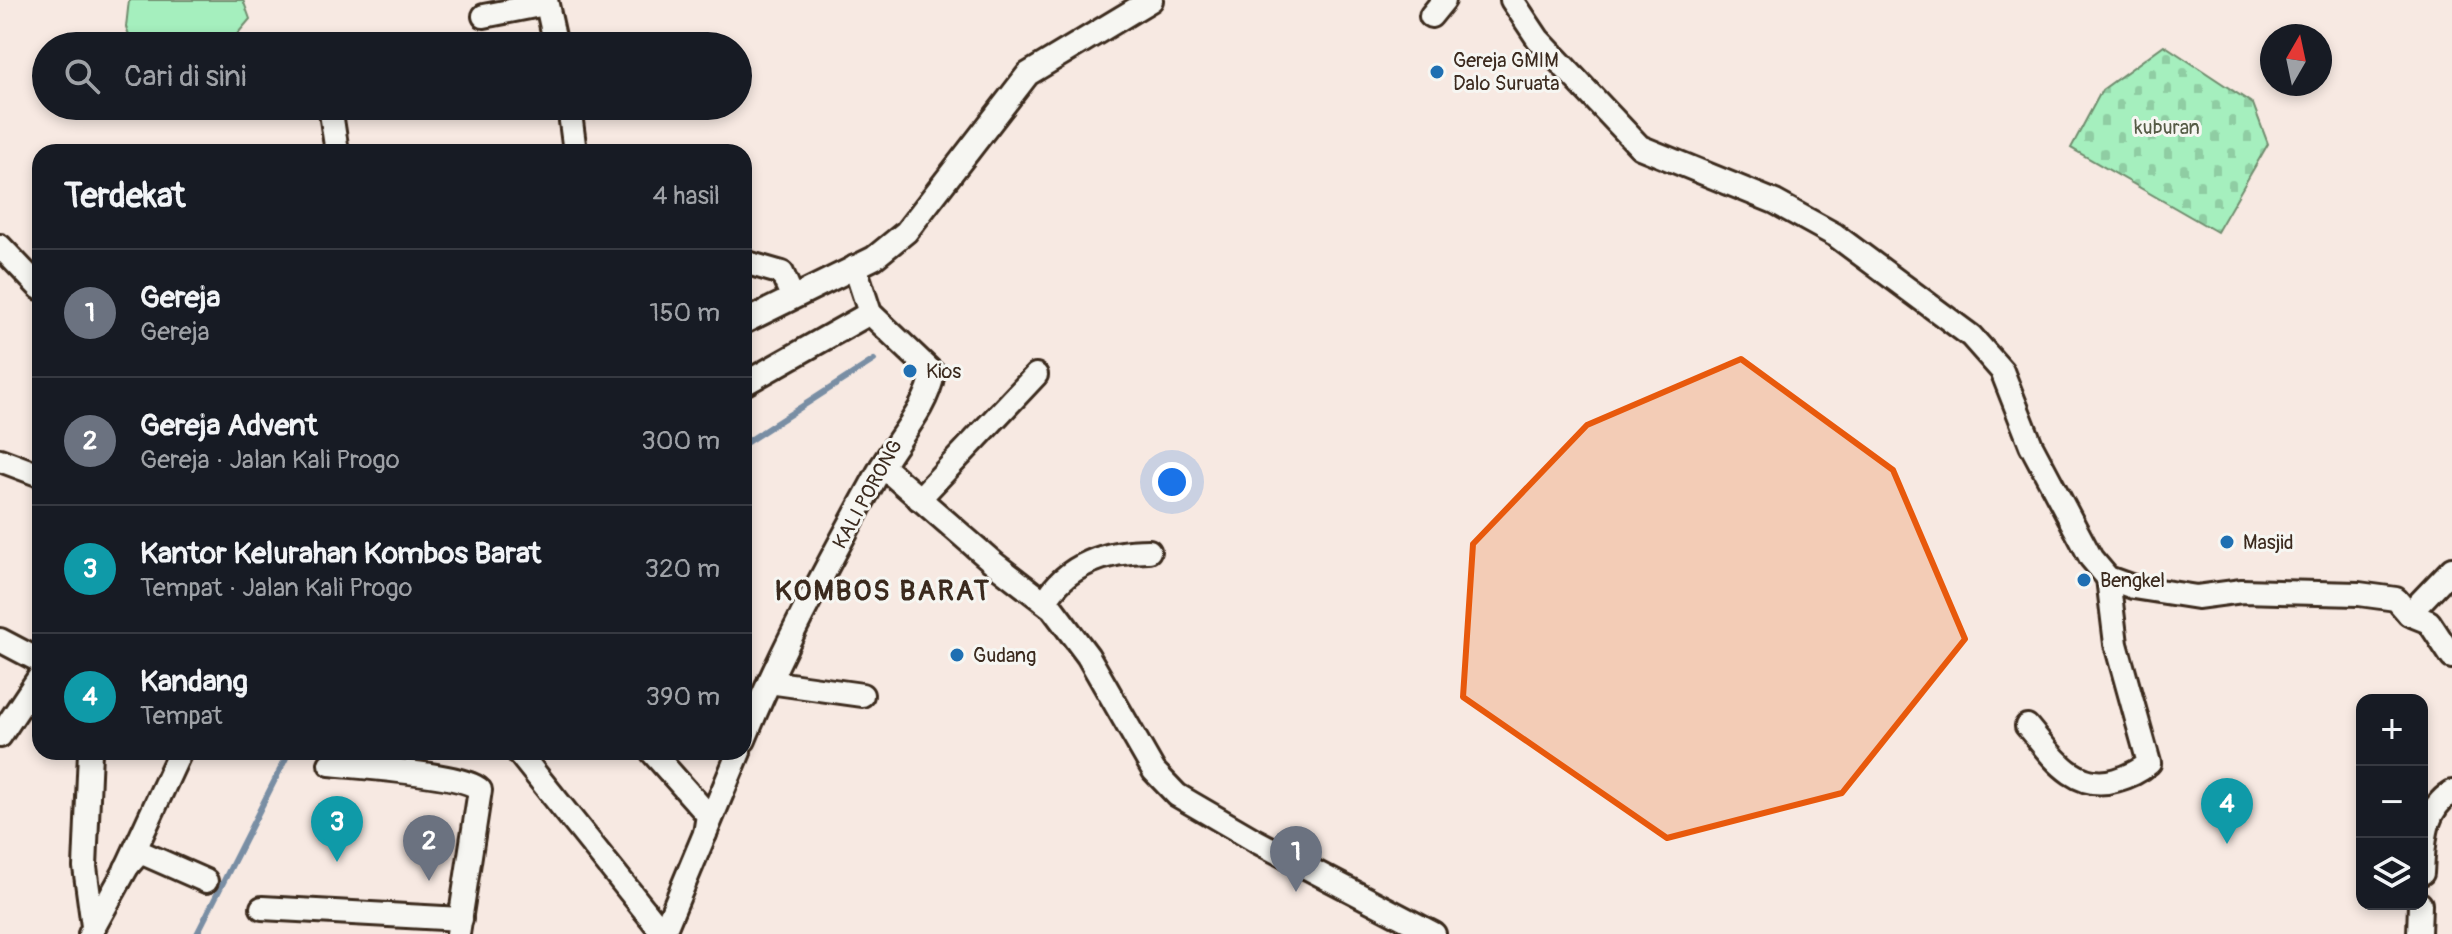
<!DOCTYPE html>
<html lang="id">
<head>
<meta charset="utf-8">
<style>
  body { margin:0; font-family:Pangolin,sans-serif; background:#242831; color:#f1f3f6 }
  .controls { position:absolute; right:24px; bottom:24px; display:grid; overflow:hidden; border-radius:16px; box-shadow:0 4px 12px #0003 }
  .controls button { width:72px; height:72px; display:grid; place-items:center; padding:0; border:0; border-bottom:2px solid #363941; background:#171b24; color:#f1f3f6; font:40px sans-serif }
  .compass { position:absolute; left:2260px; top:24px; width:72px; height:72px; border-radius:50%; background:#171b24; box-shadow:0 4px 12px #0003; rotate:9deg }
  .you { position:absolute; left:1172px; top:482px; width:28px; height:28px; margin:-20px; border:6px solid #fff; border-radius:50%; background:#1a73e8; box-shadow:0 0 0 12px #1a73e833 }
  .badge { display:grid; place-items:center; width:52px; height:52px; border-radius:50%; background:#0b8043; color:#fff; font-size:26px; font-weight:700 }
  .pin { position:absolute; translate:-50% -66px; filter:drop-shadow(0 2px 4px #0008) }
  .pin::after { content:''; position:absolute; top:42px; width:28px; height:24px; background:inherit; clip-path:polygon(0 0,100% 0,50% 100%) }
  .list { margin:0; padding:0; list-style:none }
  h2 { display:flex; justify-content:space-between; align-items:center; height:104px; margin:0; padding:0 32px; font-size:34px }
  h2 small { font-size:26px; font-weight:400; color:#9ea1a6 }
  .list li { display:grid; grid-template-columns:52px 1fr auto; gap:24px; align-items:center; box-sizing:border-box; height:128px; padding:0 32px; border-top:2px solid #363941 }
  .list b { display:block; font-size:30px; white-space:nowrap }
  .list p { margin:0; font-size:26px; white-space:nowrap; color:#9ea1a6 }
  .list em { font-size:26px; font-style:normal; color:#9ea1a6 }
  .icon { flex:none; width:44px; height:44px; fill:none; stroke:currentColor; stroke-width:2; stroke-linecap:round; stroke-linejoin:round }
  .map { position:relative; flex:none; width:2452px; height:934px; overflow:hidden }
  .search { position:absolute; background:#171b24; box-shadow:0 4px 12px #0003; left:32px; top:32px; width:720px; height:88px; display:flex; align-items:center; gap:20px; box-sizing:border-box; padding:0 28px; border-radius:44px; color:#9ea1a6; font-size:30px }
  .panel { position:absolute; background:#171b24; box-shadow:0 4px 12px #0003; left:32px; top:144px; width:720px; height:616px; border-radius:24px }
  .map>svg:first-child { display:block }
  .grass { fill:#a5efbe; stroke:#708c6e; stroke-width:2 }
  .cemetery { fill:url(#cemetery-stones); stroke:#708c6e; stroke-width:2 }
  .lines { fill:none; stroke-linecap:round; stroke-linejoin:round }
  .stream { stroke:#798ea4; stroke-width:6 }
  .minor-casing { stroke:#3b2a1e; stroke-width:28 }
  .minor { stroke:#f6f6f2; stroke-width:22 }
  .marked { fill:#e8590c; fill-opacity:0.2; stroke:#e8590c; stroke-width:6; stroke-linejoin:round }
  .poi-dot { fill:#1f6fb2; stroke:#f6f6f2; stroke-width:3 }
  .labels { text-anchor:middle; stroke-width:6; stroke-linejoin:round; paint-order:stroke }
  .poi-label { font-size:20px; fill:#3b2a1e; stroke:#f6f6f2; text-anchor:start }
  .park-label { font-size:20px; fill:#565b46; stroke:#f6f6f2 }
  .street-label { font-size:20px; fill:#3b2a1e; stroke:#f6f6f2 }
  .district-label { font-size:28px; font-weight:bold; letter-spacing:2px; fill:#3b2a1e; stroke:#f6f6f2 }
</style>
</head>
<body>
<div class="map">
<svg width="2452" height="934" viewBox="0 0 2452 934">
  <defs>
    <pattern id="cemetery-stones" width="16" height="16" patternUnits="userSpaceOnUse" patternTransform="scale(2)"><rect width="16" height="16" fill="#a5efbe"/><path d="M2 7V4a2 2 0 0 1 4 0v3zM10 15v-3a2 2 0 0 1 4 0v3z" fill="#8fcda3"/></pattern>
  </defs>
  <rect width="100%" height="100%" fill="#f7e9e2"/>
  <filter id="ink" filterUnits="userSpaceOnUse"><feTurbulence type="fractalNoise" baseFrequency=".0125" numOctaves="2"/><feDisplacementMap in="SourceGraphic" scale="16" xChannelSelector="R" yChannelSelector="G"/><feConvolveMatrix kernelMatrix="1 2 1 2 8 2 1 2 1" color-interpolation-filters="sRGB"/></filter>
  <g filter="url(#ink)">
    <!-- grass -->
    <polygon class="grass" points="129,0 243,0 250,19 227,46 133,46 126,27"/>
    <!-- cemetery -->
    <polygon class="cemetery" points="2164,45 2253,104 2268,144 2217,232 2071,148 2102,90"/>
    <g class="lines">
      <!-- stream -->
      <g class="stream">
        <polyline points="744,444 874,360"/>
        <polyline points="197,934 289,752"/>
      </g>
      <!-- minor casing -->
      <g class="minor-casing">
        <g id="minor">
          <polyline points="546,0 556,46"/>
          <polyline points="1512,0 1538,39 1640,147 1775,202 1835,235 1971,336 2002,371 2031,445 2091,558 2108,578 2133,587 2197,597 2242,591 2359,594 2396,599 2409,614 2429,622 2452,657"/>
          <polyline points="484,16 545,4"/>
          <polyline points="1431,16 1444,0"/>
          <polyline points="330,106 337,152"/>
          <polyline points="569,106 575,152"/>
          <polyline points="0,246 40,288"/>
          <polyline points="744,262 782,273 792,296"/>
          <polyline points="744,322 874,258 906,232 1028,74 1151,0"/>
          <polyline points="744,384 870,313"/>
          <polyline points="0,460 40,475"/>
          <polyline points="882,466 995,564 1052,608 1088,656 1154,771 1177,795 1256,841 1434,934"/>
          <polyline points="919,499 1036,375"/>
          <path d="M1045,602C1066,564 1108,551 1149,551"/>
          <polyline points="2409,614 2452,569"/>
          <polyline points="0,640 40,661"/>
          <polyline points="769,682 862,695"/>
          <path d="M2027,726C2051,754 2074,793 2116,780C2129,776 2139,772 2149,763L2116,644L2108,578"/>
          <polyline points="0,736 40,676"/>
          <path d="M744,740C782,647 830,561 878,473C896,440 927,409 933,373L870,313L855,267"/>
          <polyline points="90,752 85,867 93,926"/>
          <polyline points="518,752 663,933"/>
          <polyline points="652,752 708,815 705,834"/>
          <path d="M330,764C356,767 467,774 480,790L458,934"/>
          <polyline points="126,868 140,852 206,881"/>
          <path d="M2422,873C2424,842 2423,810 2452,792"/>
          <polyline points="262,908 461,919"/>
          <polyline points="90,934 126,869 180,752"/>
          <polyline points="663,934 739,752"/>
          <polyline points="2419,934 2420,904"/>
        </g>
      </g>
      <!-- minor -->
      <use href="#minor" class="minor"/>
    </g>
  </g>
  <!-- marked area -->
  <path class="marked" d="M1741,359L1893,470L1965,639L1842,793L1667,838L1463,697L1473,544L1587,425Z"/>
  <!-- markers -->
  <g class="poi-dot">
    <circle cx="1437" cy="72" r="8"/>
    <circle cx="910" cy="371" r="8"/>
    <circle cx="2227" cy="542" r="8"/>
    <circle cx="2084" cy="580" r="8"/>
    <circle cx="957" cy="655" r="8"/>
  </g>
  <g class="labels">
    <!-- poi labels -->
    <g class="poi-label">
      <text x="1453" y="67">Gereja GMIM<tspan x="1453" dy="23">Dalo Suruata</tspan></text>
      <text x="926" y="378">Kios</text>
      <text x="2243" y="549">Masjid</text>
      <text x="2100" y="587">Bengkel</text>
      <text x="973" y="662">Gudang</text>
    </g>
    <!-- park labels -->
    <g class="park-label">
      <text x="2167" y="134">kuburan</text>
    </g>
    <!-- street labels -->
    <g class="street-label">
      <text transform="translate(867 494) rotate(-61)" y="7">KALI PORONG</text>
    </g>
    <!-- district labels -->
    <g class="district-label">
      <text x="883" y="600">KOMBOS BARAT</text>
    </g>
  </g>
</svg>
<div class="controls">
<button>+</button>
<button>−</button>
<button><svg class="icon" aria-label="layers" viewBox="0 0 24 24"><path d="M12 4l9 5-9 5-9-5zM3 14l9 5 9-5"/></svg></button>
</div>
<svg class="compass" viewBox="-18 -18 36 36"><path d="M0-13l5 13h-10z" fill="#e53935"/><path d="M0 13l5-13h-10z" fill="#9ea1a6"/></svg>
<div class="you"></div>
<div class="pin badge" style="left:1296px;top:892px;background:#6b7280">1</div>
<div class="pin badge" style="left:429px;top:881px;background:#6b7280">2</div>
<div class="pin badge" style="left:337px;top:862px;background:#0f9aa8">3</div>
<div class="pin badge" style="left:2227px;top:844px;background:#0f9aa8">4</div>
<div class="search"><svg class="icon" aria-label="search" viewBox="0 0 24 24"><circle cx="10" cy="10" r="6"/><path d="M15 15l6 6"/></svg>Cari di sini</div>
<section class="panel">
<h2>Terdekat<small>4 hasil</small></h2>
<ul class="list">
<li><span class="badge" style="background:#6b7280">1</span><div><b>Gereja</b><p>Gereja</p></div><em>150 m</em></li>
<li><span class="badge" style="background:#6b7280">2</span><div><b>Gereja Advent</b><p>Gereja · Jalan Kali Progo</p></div><em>300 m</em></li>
<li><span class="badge" style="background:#0f9aa8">3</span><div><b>Kantor Kelurahan Kombos Barat</b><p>Tempat · Jalan Kali Progo</p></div><em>320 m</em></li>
<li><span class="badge" style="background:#0f9aa8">4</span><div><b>Kandang</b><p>Tempat</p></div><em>390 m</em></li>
</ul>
</section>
</div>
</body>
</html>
